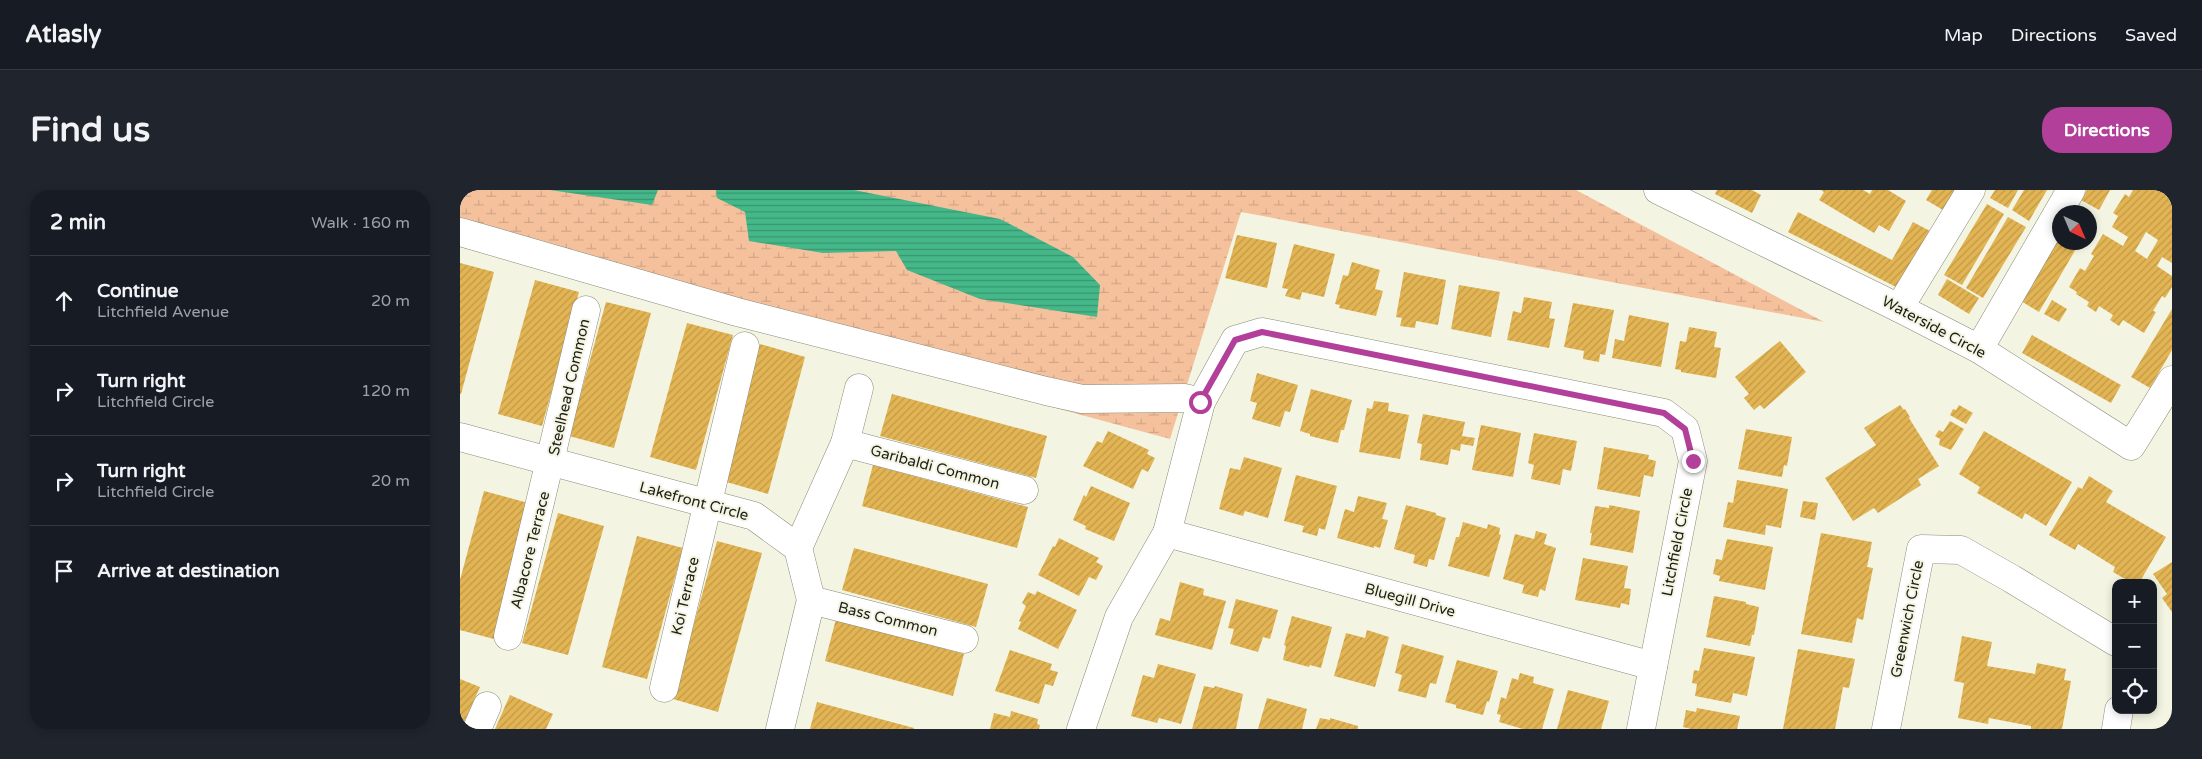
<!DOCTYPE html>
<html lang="en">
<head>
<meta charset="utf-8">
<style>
  body { margin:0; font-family:"Varela Round",sans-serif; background:#20242c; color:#f1f3f6 }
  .controls { position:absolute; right:15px; bottom:15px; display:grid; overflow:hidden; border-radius:10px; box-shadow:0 2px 8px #0003 }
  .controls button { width:45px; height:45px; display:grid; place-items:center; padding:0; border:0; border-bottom:1px solid #363941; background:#171b24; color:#f1f3f6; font:25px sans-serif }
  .compass { position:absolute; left:1592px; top:15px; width:45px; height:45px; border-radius:50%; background:#171b24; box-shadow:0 2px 8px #0003; rotate:136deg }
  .stop { position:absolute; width:15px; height:15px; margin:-11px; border:4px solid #b23f99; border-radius:50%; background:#fff }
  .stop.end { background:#b23f99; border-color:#fff; box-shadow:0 1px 5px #0008 }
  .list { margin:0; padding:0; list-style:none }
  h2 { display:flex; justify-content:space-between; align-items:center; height:65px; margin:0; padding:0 20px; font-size:21px }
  h2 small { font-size:16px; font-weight:400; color:#9ea1a6 }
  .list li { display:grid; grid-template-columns:32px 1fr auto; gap:15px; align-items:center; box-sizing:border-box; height:90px; padding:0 20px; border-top:1px solid #363941 }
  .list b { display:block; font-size:19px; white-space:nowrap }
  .list p { margin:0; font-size:16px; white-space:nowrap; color:#9ea1a6 }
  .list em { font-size:16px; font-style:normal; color:#9ea1a6 }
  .icon { flex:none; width:28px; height:28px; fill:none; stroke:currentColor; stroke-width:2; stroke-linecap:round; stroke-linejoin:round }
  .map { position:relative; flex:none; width:1712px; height:539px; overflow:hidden; border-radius:20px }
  header { display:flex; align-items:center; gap:30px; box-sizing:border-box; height:70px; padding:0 25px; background:#171b24; border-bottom:1px solid #363941 }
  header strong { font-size:24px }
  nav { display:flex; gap:28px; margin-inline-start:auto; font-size:18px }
  .intro { display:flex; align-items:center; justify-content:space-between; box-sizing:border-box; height:120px; padding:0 30px }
  h1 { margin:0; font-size:35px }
  .button { padding:12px 22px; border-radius:20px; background:#b23f99; color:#fff; font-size:18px; font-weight:700 }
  main { display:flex; gap:30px; padding:0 30px }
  aside { flex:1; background:#171b24; border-radius:20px; box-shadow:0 2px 8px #0003 }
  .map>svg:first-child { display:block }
  .wetland { fill:url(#wetland-marsh) }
  .water { fill:url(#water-rules) }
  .building { fill:url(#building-hatch); fill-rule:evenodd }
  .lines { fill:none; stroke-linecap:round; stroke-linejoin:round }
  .minor-casing { stroke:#898a7a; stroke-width:29 }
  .minor { stroke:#fff; stroke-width:28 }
  .route { stroke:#b23f99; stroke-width:6 }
  .labels { text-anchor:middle; stroke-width:4; stroke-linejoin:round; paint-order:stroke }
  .street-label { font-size:15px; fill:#1e1e17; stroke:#f3f5e2 }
</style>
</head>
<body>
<header>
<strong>Atlasly</strong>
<nav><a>Map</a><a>Directions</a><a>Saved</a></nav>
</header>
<div class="intro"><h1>Find us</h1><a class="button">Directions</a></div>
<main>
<aside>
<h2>2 min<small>Walk · 160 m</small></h2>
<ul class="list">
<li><svg class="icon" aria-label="ahead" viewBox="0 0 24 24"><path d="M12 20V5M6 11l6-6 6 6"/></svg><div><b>Continue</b><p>Litchfield Avenue</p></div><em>20 m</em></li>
<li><svg class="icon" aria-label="right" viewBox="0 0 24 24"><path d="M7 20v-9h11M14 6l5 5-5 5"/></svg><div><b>Turn right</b><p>Litchfield Circle</p></div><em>120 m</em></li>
<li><svg class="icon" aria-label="right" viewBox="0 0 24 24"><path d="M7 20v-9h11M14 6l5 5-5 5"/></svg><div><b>Turn right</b><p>Litchfield Circle</p></div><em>20 m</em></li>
<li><svg class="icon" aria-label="arrive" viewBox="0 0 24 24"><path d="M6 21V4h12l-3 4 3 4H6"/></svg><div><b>Arrive at destination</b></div></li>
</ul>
</aside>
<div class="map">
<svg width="1712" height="539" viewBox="0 0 1712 539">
  <defs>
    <pattern id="wetland-marsh" width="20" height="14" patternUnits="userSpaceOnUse" patternTransform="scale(1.25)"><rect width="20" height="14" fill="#f5c19c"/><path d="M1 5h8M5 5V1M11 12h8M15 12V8" fill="none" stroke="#d2a586"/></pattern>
    <pattern id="water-rules" width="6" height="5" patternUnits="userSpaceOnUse" patternTransform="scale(1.25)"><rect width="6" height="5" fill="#44b889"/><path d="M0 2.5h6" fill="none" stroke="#38956f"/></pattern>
    <pattern id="building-hatch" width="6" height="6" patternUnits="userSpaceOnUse" patternTransform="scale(1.25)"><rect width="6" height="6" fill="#e2b453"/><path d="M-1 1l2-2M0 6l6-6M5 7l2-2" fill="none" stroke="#c19a48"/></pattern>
  </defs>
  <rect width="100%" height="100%" fill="#f3f5e2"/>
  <!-- wetland -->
  <polygon class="wetland" points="0,0 1116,0 1364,132 781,22 710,249 0,57"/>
  <!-- water -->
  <g class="water">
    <polygon points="90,0 198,0 192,15"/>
    <polygon points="256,0 394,0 540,29 613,67 640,95 637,127 520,109 447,80 436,61 363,63 289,51 285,22 257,8"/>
  </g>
  <!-- building -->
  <g class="building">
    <polygon points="1257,0 1292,0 1301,5 1292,23 1255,4"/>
    <polygon points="1361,0 1403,0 1410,4 1412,0 1428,0 1446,11 1429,41 1419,35 1414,43 1359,10 1364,2"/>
    <polygon points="1472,0 1495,0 1483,20 1466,10"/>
    <polygon points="1535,0 1558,0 1548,18 1530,8"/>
    <polygon points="1564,0 1587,0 1569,31 1552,20"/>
    <polygon points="1627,0 1650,0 1639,20 1621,10"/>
    <path d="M1673,0H1712V73L1702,67L1697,76L1712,86V97L1705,108L1702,106L1693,121L1696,122L1684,143L1663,130L1659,136L1650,130L1653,125L1639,116L1636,122L1627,116L1629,112L1616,104L1617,102L1609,97L1620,78L1625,81L1634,66L1631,64L1643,44L1663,56L1668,47L1652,37L1658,26L1653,23L1665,4L1669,7ZM1686,42L1698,50L1687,69L1675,61Z"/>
    <polygon points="1527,14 1544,24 1502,95 1484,85"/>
    <polygon points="1338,22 1432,70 1453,32 1470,41 1438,98 1328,42"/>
    <polygon points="1548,27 1566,37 1523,108 1506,98"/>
    <polygon points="777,45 817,53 807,98 765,88"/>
    <polygon points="1600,46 1600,52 1620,52 1579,122 1561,111"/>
    <polygon points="834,54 875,64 864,107 842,102 840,110 825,106 828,99 822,98"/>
    <polygon points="892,72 920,80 915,99 923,101 916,126 879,118 880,115 875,114 883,85 888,86"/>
    <polygon points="0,73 34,82 1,204 0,204"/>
    <polygon points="944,82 986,90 978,135 956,131 955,138 940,136 942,128 936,127"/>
    <polygon points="1487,89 1519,108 1509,124 1478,105"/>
    <polygon points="75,90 119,102 82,236 38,224"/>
    <polygon points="999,95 1040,102 1031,147 991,139"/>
    <polygon points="1064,107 1092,112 1089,128 1095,129 1089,158 1047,150 1053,121 1061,123"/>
    <polygon points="1592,110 1607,119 1599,132 1584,124"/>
    <polygon points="146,112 191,123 154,258 109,246"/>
    <polygon points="1113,113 1154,120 1145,165 1140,164 1139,172 1123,169 1124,161 1104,157"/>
    <polygon points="1712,119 1712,160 1690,198 1671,187"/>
    <polygon points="1169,125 1209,133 1201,177 1152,168 1155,149 1164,151"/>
    <polygon points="227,133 273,145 236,280 190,267"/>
    <polygon points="1229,137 1257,142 1254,157 1261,158 1256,188 1221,182 1221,180 1215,179 1220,151 1226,152"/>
    <polygon points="1572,145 1661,195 1651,213 1562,163"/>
    <polygon points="1320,151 1346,182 1304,219 1300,215 1294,220 1284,208 1289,204 1275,187"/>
    <polygon points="300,154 345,167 308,304 263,291"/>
    <polygon points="797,183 838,195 830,222 825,221 820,237 792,229 797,213 790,211"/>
    <polygon points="851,199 892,210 884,240 881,240 878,253 850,246 850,244 840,241"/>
    <polygon points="432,204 587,246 576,288 420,246"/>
    <polygon points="914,211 929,213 928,221 949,225 940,269 899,262 907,218 912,219"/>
    <polygon points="1440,215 1444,220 1445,219 1450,227 1449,228 1479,276 1458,289 1461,295 1418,323 1414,318 1393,331 1365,288 1416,255 1404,238"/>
    <polygon points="1499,215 1513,223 1506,234 1490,225 1493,219 1496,220"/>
    <polygon points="963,224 1005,232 1002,246 1015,248 1013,256 1001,254 1000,261 991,259 988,275 960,270 962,254 957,253"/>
    <polygon points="1490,231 1504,239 1491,260 1479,255 1480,249 1475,246 1479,240 1483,242"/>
    <polygon points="1021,235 1061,243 1053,287 1012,280"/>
    <polygon points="1286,239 1332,247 1327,276 1324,275 1322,287 1278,279"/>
    <polygon points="648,241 689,260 687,264 695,268 688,282 682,279 673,299 623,276 637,251 642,253"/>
    <polygon points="1524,241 1612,292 1586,336 1565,323 1562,329 1538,315 1517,303 1520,297 1499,284"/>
    <polygon points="1074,243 1117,251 1111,281 1103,279 1100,295 1071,289 1074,275 1068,273"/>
    <polygon points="1144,257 1189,265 1188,269 1196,271 1193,287 1184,285 1180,307 1137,299"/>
    <polygon points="784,267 822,278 808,328 785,321 783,326 759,319 770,278 780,280"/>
    <polygon points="413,275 568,317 557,358 402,316"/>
    <polygon points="836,285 877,296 865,340 859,338 857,346 842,342 844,336 824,331"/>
    <polygon points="1629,286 1653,301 1646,312 1706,347 1679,393 1672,393 1653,382 1655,377 1618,354 1615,360 1589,345 1618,297 1622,299"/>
    <polygon points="1277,290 1328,299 1321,338 1306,335 1305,345 1263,337 1268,312 1273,313"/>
    <polygon points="631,296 670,313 654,351 625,339 626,336 613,330 624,305 626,307"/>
    <polygon points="24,301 72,314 34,449 0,440 0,390"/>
    <polygon points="898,306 927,313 922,329 928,330 920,358 914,356 914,358 877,348 885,319 894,322"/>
    <polygon points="1343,311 1358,313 1355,330 1340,327"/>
    <polygon points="946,315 976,323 976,325 986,328 974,370 969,369 967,377 953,373 955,365 934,359"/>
    <polygon points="1149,315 1180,321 1173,363 1130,355 1132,343 1130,343 1135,316 1149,318"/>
    <polygon points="98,323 144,336 108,465 62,453"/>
    <polygon points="1003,332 1027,339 1028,334 1040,338 1039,344 1041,345 1029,387 988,376 996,347 999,347"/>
    <polygon points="1076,341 1087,344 1084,354 1096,358 1085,401 1080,399 1078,407 1062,403 1064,395 1043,389 1055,344 1074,349"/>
    <polygon points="1361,343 1412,352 1407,377 1413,378 1408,403 1403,430 1397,428 1392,453 1341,444"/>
    <polygon points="177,346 223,358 187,489 142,477"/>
    <polygon points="599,348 639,368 636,372 643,376 636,390 629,387 619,406 578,385 593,356 595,357"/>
    <polygon points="1267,349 1313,357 1305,400 1259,391 1260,386 1253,384 1256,369 1262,370"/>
    <polygon points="257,351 302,363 258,522 213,509"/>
    <polygon points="394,358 528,394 516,437 382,400"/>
    <polygon points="1123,368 1168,376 1164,398 1171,399 1169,415 1161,413 1160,418 1115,410"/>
    <polygon points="1712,372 1712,422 1702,408 1707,404 1693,384"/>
    <polygon points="720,392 744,399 743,405 766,411 752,460 695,445 700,428 710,431"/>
    <polygon points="577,401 617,420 598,459 558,439 561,432 559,431 566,416 562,413 568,402 575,405"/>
    <polygon points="1254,406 1286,412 1286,414 1299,417 1294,445 1292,445 1290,456 1246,447"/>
    <polygon points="776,409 818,420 810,449 803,447 798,462 770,454 774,439 768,438"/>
    <polygon points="832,426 872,437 861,478 850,475 849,477 823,470 826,456 824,455"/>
    <polygon points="376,429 504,464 493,506 365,471"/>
    <polygon points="907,440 929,447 915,497 874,486 886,443 905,448"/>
    <polygon points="1502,446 1532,452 1527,476 1575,484 1577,473 1606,479 1604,490 1611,491 1602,539 1571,539 1571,536 1529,528 1528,534 1498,528 1504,493 1494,491"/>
    <polygon points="942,454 984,466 976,494 970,493 966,508 938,501 942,485 935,483"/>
    <polygon points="1244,458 1295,467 1287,506 1273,503 1271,513 1235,506 1237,494 1232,493 1234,480 1239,481"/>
    <polygon points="1338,459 1395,469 1389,498 1383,497 1375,539 1323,539"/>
    <polygon points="550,460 592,474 590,480 598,482 593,496 585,494 579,514 535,501"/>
    <polygon points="997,470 1038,481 1029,512 1027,511 1023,525 996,518 996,515 985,512"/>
    <polygon points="698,474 736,484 721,534 699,528 697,533 671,526 683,485 694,488"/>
    <polygon points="1060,483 1074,487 1073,493 1094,499 1082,539 1063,539 1039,532 1041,525 1037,524 1041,507 1046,509 1052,488 1058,490"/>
    <polygon points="0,489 20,497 1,539 0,539"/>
    <polygon points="744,496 754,498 755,496 783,504 776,539 732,539"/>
    <polygon points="1108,500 1149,511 1141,539 1097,539"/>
    <polygon points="50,505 93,524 86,539 35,539"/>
    <polygon points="807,508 847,519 842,539 798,539"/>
    <polygon points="357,512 454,538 454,539 350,539"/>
    <polygon points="1237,518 1280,526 1277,539 1231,539 1223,537 1226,520 1236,522"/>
    <polygon points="551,521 578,529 577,534 580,535 579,539 530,539 534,523 550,527"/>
    <polygon points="860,528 870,530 870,528 898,536 898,539 856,539"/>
  </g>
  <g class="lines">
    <!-- minor casing -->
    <g class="minor-casing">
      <g id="minor">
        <polyline points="1198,0 1439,118 1519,159 1671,256 1712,190"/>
        <polyline points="0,42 277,122 586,201 622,209 725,208 741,212"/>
        <polyline points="1439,118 1511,0"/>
        <polyline points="1519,159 1611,0"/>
        <polyline points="0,247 294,326 338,358 351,410 320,539"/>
        <polyline points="385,253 564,300"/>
        <polyline points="707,343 1193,476"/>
        <polyline points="338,358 385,253 399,198"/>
        <polyline points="351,410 504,449"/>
        <polyline points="48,446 126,120"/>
        <polyline points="204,498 285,156"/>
        <polyline points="17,539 27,516"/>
        <polyline points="621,539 659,427 707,343 741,212 775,150 802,142 1204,223 1225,239 1233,271 1181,539"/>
        <polyline points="1426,539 1461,359 1501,360 1552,389 1656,452"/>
        <polyline points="1656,539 1659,520"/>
      </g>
    </g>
    <!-- minor -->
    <use href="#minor" class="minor"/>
  </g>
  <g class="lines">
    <!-- route -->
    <polyline class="route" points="740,212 775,150 802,142 1204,223 1225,239 1233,271"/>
  </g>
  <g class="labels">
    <!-- street labels -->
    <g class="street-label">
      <text transform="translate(1474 137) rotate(28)" y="5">Waterside Circle</text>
      <text transform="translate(109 197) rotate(-77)" y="5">Steelhead Common</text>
      <text transform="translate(475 277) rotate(15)" y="5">Garibaldi Common</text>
      <text transform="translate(234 311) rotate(15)" y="5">Lakefront Circle</text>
      <text transform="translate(1217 352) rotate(-79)" y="5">Litchfield Circle</text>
      <text transform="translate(70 360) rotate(-76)" y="5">Albacore Terrace</text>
      <text transform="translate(225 406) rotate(-77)" y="5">Koi Terrace</text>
      <text transform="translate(950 410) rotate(15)" y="5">Bluegill Drive</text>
      <text transform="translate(428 429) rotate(14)" y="5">Bass Common</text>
      <text transform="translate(1447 429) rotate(-79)" y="5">Greenwich Circle</text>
    </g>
  </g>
</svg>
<div class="controls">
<button>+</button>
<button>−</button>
<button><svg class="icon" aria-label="locate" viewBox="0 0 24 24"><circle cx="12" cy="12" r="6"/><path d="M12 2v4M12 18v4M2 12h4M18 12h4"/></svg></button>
</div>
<svg class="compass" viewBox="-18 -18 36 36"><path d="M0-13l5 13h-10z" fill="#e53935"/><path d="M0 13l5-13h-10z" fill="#9ea1a6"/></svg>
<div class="stop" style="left:740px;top:212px"></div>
<div class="stop end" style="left:1233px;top:271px"></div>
</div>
</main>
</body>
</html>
